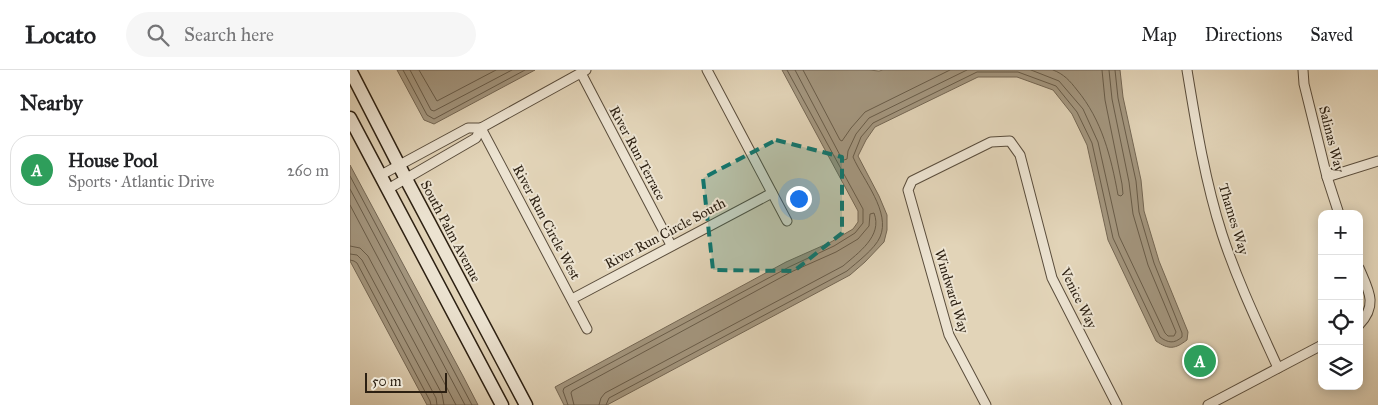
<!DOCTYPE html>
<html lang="en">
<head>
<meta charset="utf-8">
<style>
  body { margin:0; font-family:"IM FELL Great Primer",serif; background:#f6f6f6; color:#202124 }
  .controls { position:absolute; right:15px; bottom:15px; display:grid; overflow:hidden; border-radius:10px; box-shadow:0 2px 12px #0003 }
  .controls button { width:45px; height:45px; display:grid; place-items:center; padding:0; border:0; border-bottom:1px solid #e0e0e0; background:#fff; color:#202124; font:25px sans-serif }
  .scale { position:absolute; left:15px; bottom:12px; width:82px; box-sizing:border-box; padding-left:5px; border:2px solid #2c2012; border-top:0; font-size:14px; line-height:18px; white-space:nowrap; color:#2c2012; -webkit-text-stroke:4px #ece3d1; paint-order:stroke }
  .you { position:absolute; left:448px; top:128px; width:18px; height:18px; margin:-12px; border:4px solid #fff; border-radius:50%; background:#1a73e8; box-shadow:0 0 0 8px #1a73e833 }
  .badge { display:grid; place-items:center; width:32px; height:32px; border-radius:50%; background:#b45309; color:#fff; font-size:16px; font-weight:700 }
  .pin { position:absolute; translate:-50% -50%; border:2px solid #fff; box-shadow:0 1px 5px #0006 }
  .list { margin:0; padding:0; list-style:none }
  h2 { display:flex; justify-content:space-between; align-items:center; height:65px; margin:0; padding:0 20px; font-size:21px }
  h2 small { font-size:16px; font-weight:400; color:#757577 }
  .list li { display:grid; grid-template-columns:32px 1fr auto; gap:15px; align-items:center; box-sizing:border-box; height:70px; margin:0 10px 10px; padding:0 10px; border:1px solid #e0e0e0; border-radius:20px }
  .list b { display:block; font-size:19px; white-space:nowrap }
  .list p { margin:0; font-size:16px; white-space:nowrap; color:#757577 }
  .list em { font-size:16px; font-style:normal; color:#757577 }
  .icon { flex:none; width:28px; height:28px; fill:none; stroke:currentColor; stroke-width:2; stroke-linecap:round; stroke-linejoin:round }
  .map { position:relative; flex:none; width:1028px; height:335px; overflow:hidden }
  header { display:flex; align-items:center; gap:30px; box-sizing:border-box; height:70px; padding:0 25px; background:#fff; border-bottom:1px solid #e0e0e0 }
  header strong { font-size:24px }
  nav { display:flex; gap:28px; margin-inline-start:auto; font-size:18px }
  .search { width:350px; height:45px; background:#f6f6f6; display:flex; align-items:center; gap:12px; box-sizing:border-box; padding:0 18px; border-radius:28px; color:#757577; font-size:19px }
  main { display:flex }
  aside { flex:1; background:#fff }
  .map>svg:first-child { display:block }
  .water { fill:#a49780; stroke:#746754 }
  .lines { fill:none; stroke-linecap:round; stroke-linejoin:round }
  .shore { stroke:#685c49; stroke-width:1 }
  .street-casing { stroke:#5a4d3c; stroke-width:11 }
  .secondary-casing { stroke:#2c2012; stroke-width:15 }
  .street { stroke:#ece3d1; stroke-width:9 }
  .secondary { stroke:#ece3d1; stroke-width:12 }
  .marked { fill:#0f766e; fill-opacity:0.2; stroke:#0f766e; stroke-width:4; stroke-dasharray:10 6; stroke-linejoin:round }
  .labels { text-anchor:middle; stroke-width:4; stroke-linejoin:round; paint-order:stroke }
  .street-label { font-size:14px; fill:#2c2012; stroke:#ece3d1 }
</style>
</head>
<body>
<header>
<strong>Locato</strong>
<div class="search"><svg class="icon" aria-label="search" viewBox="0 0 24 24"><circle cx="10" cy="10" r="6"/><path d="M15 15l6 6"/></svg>Search here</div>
<nav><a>Map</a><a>Directions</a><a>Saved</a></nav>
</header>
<main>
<aside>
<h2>Nearby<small></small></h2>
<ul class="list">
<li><span class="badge" style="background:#2e9e5b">A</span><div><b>House Pool</b><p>Sports · Atlantic Drive</p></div><em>260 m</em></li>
</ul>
</aside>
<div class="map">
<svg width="1028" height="335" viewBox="0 0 1028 335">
  <rect width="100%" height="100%" fill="#e2d4b8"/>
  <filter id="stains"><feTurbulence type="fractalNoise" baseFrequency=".004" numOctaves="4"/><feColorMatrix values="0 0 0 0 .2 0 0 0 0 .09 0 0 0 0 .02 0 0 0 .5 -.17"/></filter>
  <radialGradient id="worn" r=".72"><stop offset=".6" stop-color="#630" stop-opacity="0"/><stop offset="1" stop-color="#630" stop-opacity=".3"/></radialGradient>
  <!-- water -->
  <g class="water">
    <polygon points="47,0 185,0 84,54 74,50"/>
    <path d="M432,0H519L529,1L533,0H770L773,27L791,110L794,141L809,191L838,262L837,270C825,279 819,280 806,271L758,170L737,75L722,44L703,20L667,7H628L525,57L516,70L508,86L529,126L537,145V160L534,172L515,192L500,205L257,335H214L205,317L436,192L481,172L503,159L508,152V141Z"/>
    <polygon points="0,95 113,306 128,335 77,335 0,191"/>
  </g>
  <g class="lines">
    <!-- shore -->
    <g class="shore">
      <polyline points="53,0 77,45 84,49 175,0"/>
      <polyline points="60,0 81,40 84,41 162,0"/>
      <polyline points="69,0 87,31 146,0"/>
      <polyline points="445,0 492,89 494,90 497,89 498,81 506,64 519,48 617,0"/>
      <polyline points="453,0 490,70 492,71 501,58 515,42 600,0"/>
      <polyline points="681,0 709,11 733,39 748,72 769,166 815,263 818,266 824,266 826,262 798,195 783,144 779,112 762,29 759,0"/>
      <path d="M703,0C714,4 720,11 727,20C752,50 761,87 768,125L771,126L773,124L772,114L755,30L752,0"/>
      <polyline points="0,106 122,335"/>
      <polyline points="0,119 115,335"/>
      <polyline points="0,135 106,335"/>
      <polyline points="0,176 10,178 18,186 92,324 94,335"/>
      <polyline points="0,184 7,185 12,190 86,328 87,335"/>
      <polyline points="0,190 4,191 7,193 80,331 81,335"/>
      <polyline points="218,335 213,321 214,318 439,197 484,176 505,163 513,153 513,139 437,0"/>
      <path d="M224,335L221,323L222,321L441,202L486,182L508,169L519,156L520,144L524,143C533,166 508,183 493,196L255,323L251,328L249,335"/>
      <path d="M256,335L259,328L497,201C506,193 525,179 530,167C541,142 513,110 503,87L511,67L523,53L627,2H668L706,16L727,42L742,73L763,168L810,267C818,273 824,274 832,267V263L804,193L789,142L786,111L768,28L765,0"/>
    </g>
    <!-- street casing -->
    <g class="street-casing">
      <g id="street">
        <polyline points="357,0 437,151"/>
        <path d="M837,0C846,55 855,111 872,164C887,210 908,254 928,298"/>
        <polyline points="953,0 954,14 977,107 989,144"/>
        <polyline points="231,3 321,175"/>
        <polyline points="131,58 237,259"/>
        <polyline points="31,105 118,58 131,58 236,0"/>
        <polyline points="977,107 1028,91"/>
        <polyline points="38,119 126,68 131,58"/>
        <path d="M1009,198C1019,221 1028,235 1009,255"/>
        <polyline points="222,229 422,123"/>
        <polyline points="636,335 599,265 558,120 562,111 641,72 660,71 670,85 702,208 767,335"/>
        <polyline points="858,335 972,275"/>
      </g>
    </g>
    <!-- secondary casing -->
    <g class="secondary-casing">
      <g id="secondary">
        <polyline points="0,0 56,109 176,335"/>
        <polyline points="0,48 152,335"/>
      </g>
    </g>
    <!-- street -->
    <use href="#street" class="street"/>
    <!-- secondary -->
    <use href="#secondary" class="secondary"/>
  </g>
  <!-- marked area -->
  <path class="marked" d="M426,70L492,87V163L444,201L363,200L353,108Z"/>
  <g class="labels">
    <!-- street labels -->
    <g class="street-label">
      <text transform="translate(982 69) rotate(76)" y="5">Salinas Way</text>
      <text transform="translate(288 83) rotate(62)" y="5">River Run Terrace</text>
      <text transform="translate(884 149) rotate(73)" y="5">Thames Way</text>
      <text transform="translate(197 152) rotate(62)" y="5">River Run Circle West</text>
      <text transform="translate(101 161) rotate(62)" y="5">South Palm Avenue</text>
      <text transform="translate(315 163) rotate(-28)" y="5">River Run Circle South</text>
      <text transform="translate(602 221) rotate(73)" y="5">Windward Way</text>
      <text transform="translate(729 228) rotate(64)" y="5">Venice Way</text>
    </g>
  </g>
  <rect width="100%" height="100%" filter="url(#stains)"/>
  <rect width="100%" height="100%" fill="url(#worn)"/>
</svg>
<div class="controls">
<button>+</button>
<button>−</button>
<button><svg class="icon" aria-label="locate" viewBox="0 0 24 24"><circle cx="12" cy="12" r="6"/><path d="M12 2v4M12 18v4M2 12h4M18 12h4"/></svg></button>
<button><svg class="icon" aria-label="layers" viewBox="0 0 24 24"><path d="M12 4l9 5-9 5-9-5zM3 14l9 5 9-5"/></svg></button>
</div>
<div class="scale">50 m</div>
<div class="you"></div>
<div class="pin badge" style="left:850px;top:291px;background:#2e9e5b">A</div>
</div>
</main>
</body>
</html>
